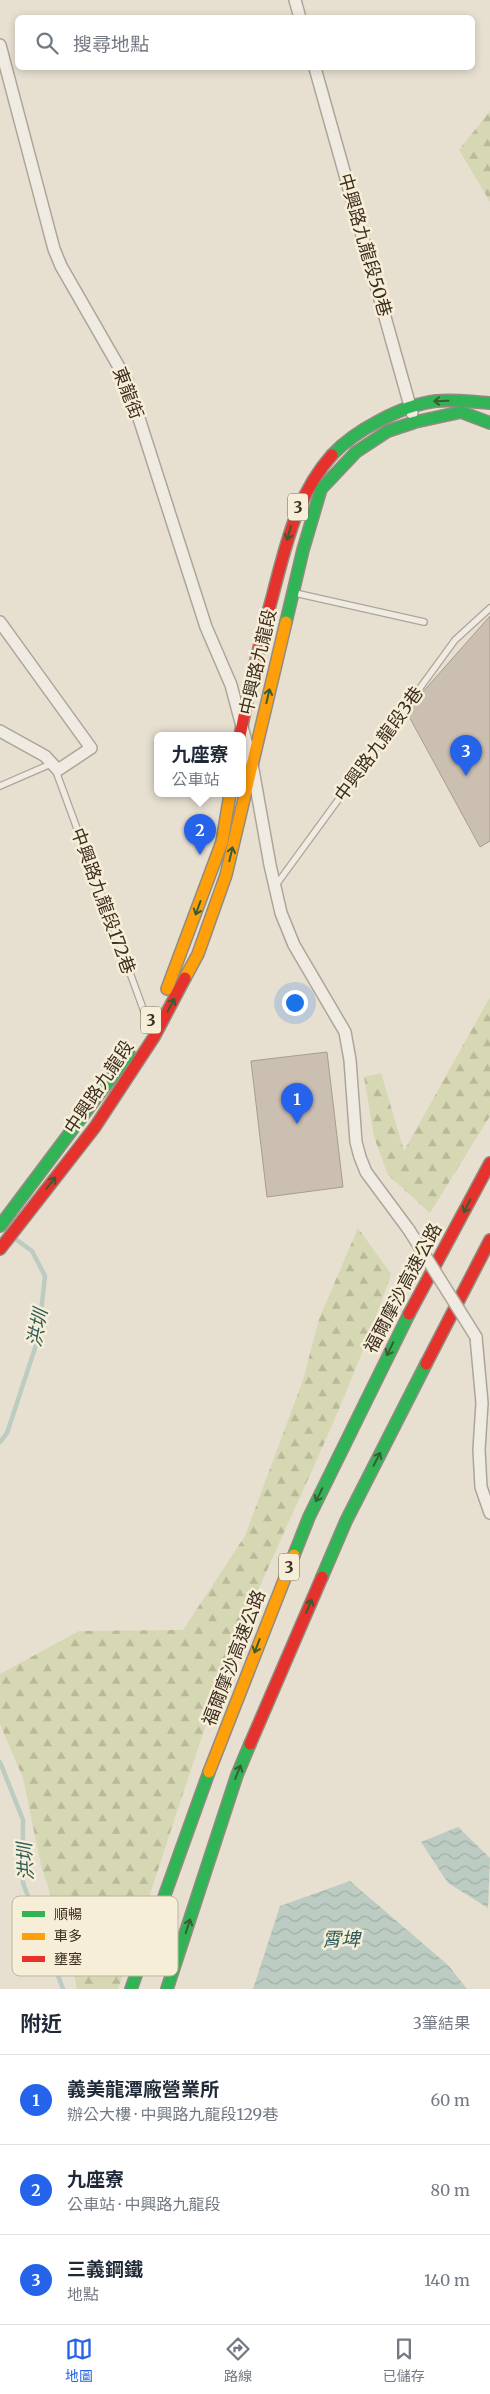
<!DOCTYPE html>
<html lang="zh-TW">
<head>
<meta charset="utf-8">
<style>
  body { margin:0; font-family:Merriweather,"Noto Sans TC",serif; background:#f6f6f7; color:#1f2937 }
  .you { position:absolute; left:294px; top:1002px; width:18px; height:18px; margin:-12px; border:4px solid #fff; border-radius:50%; background:#1a73e8; box-shadow:0 0 0 8px #1a73e833 }
  .badge { display:grid; place-items:center; width:32px; height:32px; border-radius:50%; background:#2563eb; color:#fff; font-size:16px; font-weight:700 }
  .pin { position:absolute; translate:-50% -41px; filter:drop-shadow(0 1px 2px #0008) }
  .pin::after { content:''; position:absolute; top:26px; width:18px; height:15px; background:inherit; clip-path:polygon(0 0,100% 0,50% 100%) }
  .popup { position:absolute; left:154px; top:732px; width:92px; height:65px; box-sizing:border-box; display:grid; place-content:center; border-radius:8px; background:#fff; filter:drop-shadow(0 1px 4px #0005); font-size:16px; white-space:nowrap; color:#747a83 }
  .popup b { font-size:19px; color:#1f2937 }
  .popup::after { content:''; position:absolute; left:50%; top:100%; margin-left:-10px; border:10px solid transparent; border-top-color:#fff }
  .list { margin:0; padding:0; list-style:none }
  h2 { display:flex; justify-content:space-between; align-items:center; height:65px; margin:0; padding:0 20px; font-size:21px }
  h2 small { font-size:16px; font-weight:400; color:#747a83 }
  .list li { display:grid; grid-template-columns:32px 1fr auto; gap:15px; align-items:center; box-sizing:border-box; height:90px; padding:0 20px; border-top:1px solid #e0e1e3 }
  .list b { display:block; font-size:19px; white-space:nowrap }
  .list p { margin:0; font-size:16px; white-space:nowrap; color:#747a83 }
  .list em { font-size:16px; font-style:normal; color:#747a83 }
  .icon { flex:none; width:28px; height:28px; fill:none; stroke:currentColor; stroke-width:2; stroke-linecap:round; stroke-linejoin:round }
  .map { position:relative; flex:none; width:490px; height:1989px; overflow:hidden }
  .search { position:absolute; background:#fff; box-shadow:0 2px 8px #0003; left:15px; right:15px; top:15px; height:55px; display:flex; align-items:center; gap:12px; box-sizing:border-box; padding:0 18px; border-radius:8px; color:#747a83; font-size:19px }
  .sheet { height:335px; background:#fff }
  nav { display:flex; justify-content:space-around; align-items:center; box-sizing:border-box; height:70px; border-top:1px solid #e0e1e3; background:#fff; font-size:14px; color:#747a83 }
  nav a { display:grid; justify-items:center; gap:2px }
  nav .on { color:#2563eb }
  .map>svg:first-child { display:block }
  .forest { fill:url(#forest-firs) }
  .water { fill:url(#water-waves) }
  .lines { fill:none; stroke-linecap:round; stroke-linejoin:round }
  .stream { stroke:#bcccc2; stroke-width:4.5 }
  .building { fill:#cbbfb2; stroke:#a89c90 }
  .lane-casing { stroke:#ada599; stroke-width:8 }
  .street-casing { stroke:#ada599; stroke-width:14 }
  .fast-casing { stroke:#928b80; stroke-width:14 }
  .slow-casing { stroke:#928b80; stroke-width:14 }
  .jam-casing { stroke:#928b80; stroke-width:14 }
  .lane { stroke:#efebe3; stroke-width:5.5 }
  .street { stroke:#efebe3; stroke-width:11 }
  .fast { stroke:#30b455; stroke-width:11 }
  .slow { stroke:#ff9f0a; stroke-width:11 }
  .jam { stroke:#e5322d; stroke-width:11 }
  .street-bridge-casing { stroke:#ada599; stroke-width:14; stroke-linecap:butt }
  .street-bridge { stroke:#efebe3; stroke-width:11 }
  .oneway { stroke:#385d33 }
  .labels { text-anchor:middle; stroke-width:5; stroke-linejoin:round; paint-order:stroke }
  .shield { fill:#f7eed8; stroke:#756857; stroke-width:1 }
  .shield-label { font-size:16px; font-weight:bold; fill:#3d2e20 }
  .street-label { font-size:18px; fill:#3d2e20; stroke:#f7eed8 }
  .water-label { font-size:19px; font-style:italic; fill:#2f5d5a; stroke:#f7eed8 }
  .key { fill:#f7eed8; stroke:#bfb4a1; stroke-width:1 }
  .key-label { font-size:14px; fill:#3d2e20 }
</style>
</head>
<body>
<div class="map">
<svg width="490" height="1989" viewBox="0 0 490 1989">
  <defs>
    <pattern id="forest-firs" width="22" height="20" patternUnits="userSpaceOnUse" patternTransform="scale(1.25)"><rect width="22" height="20" fill="#d6d7b3"/><path d="M5 1l3.5 6h-7zM16 11l3.5 6h-7z" fill="#b9b99a"/></pattern>
    <pattern id="water-waves" width="16" height="10" patternUnits="userSpaceOnUse" patternTransform="scale(1.25)"><rect width="16" height="10" fill="#bcccc2"/><path d="M0 5q4-4 8 0t8 0" fill="none" stroke="#a2b0a6"/></pattern>
  </defs>
  <rect width="100%" height="100%" fill="#e7e0d1"/>
  <!-- forest -->
  <g class="forest">
    <polygon points="490,111 490,202 459,150"/>
    <polygon points="490,997 490,1116 430,1213 388,1175 374,1137 364,1077 381,1073 404,1151"/>
    <path d="M358,1228L391,1274C381,1303 371,1332 359,1360C320,1460 271,1554 232,1654C190,1764 157,1878 118,1989H77L69,1953L41,1865L23,1778L0,1724V1674L79,1631L183,1630L245,1536L303,1380L319,1319Z"/>
  </g>
  <!-- water -->
  <g class="water">
    <polygon points="458,1827 490,1858 488,1908 448,1883 421,1842"/>
    <polygon points="350,1881 448,1965 467,1989 253,1989 280,1906"/>
  </g>
  <g class="lines">
    <!-- stream -->
    <g class="stream">
      <polyline points="0,1442 7,1433 38,1339 45,1276 32,1251 14,1238"/>
      <polyline points="0,1762 23,1820 23,1883 63,1989"/>
    </g>
  </g>
  <!-- building -->
  <g class="building">
    <polygon points="490,616 490,841 480,847 406,711"/>
    <polygon points="327,1052 343,1187 267,1197 251,1061"/>
  </g>
  <g class="lines">
    <!-- lane casing -->
    <g class="lane-casing">
      <g id="lane">
        <polyline points="295,593 424,622"/>
        <polyline points="0,786 53,763 152,1033"/>
        <polyline points="276,885 455,640 490,608"/>
      </g>
    </g>
    <!-- street casing -->
    <g class="street-casing">
      <g id="street">
        <polyline points="295,0 300,18"/>
        <polyline points="0,45 54,249 61,266 127,381 206,627 231,685 252,764 270,865 281,913 294,945 345,1032 350,1060 356,1142 360,1157 366,1172 409,1230"/>
        <polyline points="315,68 412,413"/>
        <polyline points="0,622 91,748 58,770 45,756 0,731"/>
        <polyline points="476,1337 482,1403 479,1450 481,1487 490,1513"/>
      </g>
    </g>
    <!-- fast casing -->
    <g class="fast-casing">
      <g id="fast">
        <path d="M332,455C355,430 403,405 436,401C454,399 472,402 490,403"/>
        <polyline points="286,622 303,550 321,489 356,452 388,431 415,422 461,412 490,423"/>
        <polyline points="0,1226 129,1054"/>
        <polyline points="294,1555 309,1517 409,1314"/>
        <polyline points="322,1577 346,1521 426,1364"/>
        <polyline points="131,1989 209,1772"/>
        <polyline points="167,1989 237,1775 250,1744"/>
      </g>
    </g>
    <!-- slow casing -->
    <g class="slow-casing">
      <g id="slow">
        <polyline points="185,978 198,954 226,875 286,622"/>
        <polyline points="167,989 222,842 230,794"/>
        <polyline points="209,1772 294,1555"/>
      </g>
    </g>
    <!-- jam casing -->
    <g class="jam-casing">
      <g id="jam">
        <path d="M240,736C249,688 260,641 273,594C286,544 297,494 332,455"/>
        <polyline points="0,1249 95,1127 154,1037 185,978"/>
        <polyline points="409,1314 490,1163"/>
        <polyline points="426,1364 490,1240"/>
        <polyline points="250,1744 322,1577"/>
      </g>
    </g>
    <!-- lane -->
    <use href="#lane" class="lane"/>
    <!-- street -->
    <use href="#street" class="street"/>
    <!-- fast -->
    <use href="#fast" class="fast"/>
    <!-- slow -->
    <use href="#slow" class="slow"/>
    <!-- jam -->
    <use href="#jam" class="jam"/>
    <!-- street-bridge casing -->
    <g class="street-bridge-casing">
      <polyline id="street-bridge" points="409,1230 476,1337"/>
    </g>
    <!-- street-bridge -->
    <use href="#street-bridge" class="street-bridge"/>
  </g>
  <!-- one-way arrows -->
  <defs><path id="oneway-shaft" d="M-6 0H5M1.5-3L5.5 0L1.5 3" fill="none" stroke-width="1.6" stroke-linecap="round" stroke-linejoin="round" transform="scale(1.25)"/></defs>
  <g class="oneway">
    <use href="#oneway-shaft" transform="translate(441 401) rotate(178)"/>
    <use href="#oneway-shaft" transform="translate(289 533) rotate(105)"/>
    <use href="#oneway-shaft" transform="translate(268 696) rotate(-77)"/>
    <use href="#oneway-shaft" transform="translate(231 854) rotate(-77)"/>
    <use href="#oneway-shaft" transform="translate(198 908) rotate(110)"/>
    <use href="#oneway-shaft" transform="translate(171 1005) rotate(-62)"/>
    <use href="#oneway-shaft" transform="translate(51 1183) rotate(-52)"/>
    <use href="#oneway-shaft" transform="translate(467 1206) rotate(118)"/>
    <use href="#oneway-shaft" transform="translate(390 1349) rotate(116)"/>
    <use href="#oneway-shaft" transform="translate(377 1459) rotate(-63)"/>
    <use href="#oneway-shaft" transform="translate(319 1495) rotate(116)"/>
    <use href="#oneway-shaft" transform="translate(309 1606) rotate(-67)"/>
    <use href="#oneway-shaft" transform="translate(257 1646) rotate(111)"/>
    <use href="#oneway-shaft" transform="translate(238 1772) rotate(-68)"/>
    <use href="#oneway-shaft" transform="translate(188 1926) rotate(-72)"/>
  </g>
  <g class="labels">
    <!-- shield labels -->
    <g class="shield">
      <rect x="288" y="493.5" width="20" height="27" rx="4"/>
      <rect x="141" y="1006.5" width="20" height="27" rx="4"/>
      <rect x="279" y="1553.5" width="20" height="27" rx="4"/>
    </g>
    <g class="shield-label">
      <text x="298" y="513">3</text>
      <text x="151" y="1026">3</text>
      <text x="289" y="1573">3</text>
    </g>
    <!-- street labels -->
    <g class="street-label">
      <text transform="translate(365 245) rotate(74)" y="6">中興路九龍段50巷</text>
      <text transform="translate(128 393) rotate(69)" y="6">東龍街</text>
      <text transform="translate(258 662) rotate(-77)" y="6">中興路九龍段</text>
      <text transform="translate(379 744) rotate(-54)" y="6">中興路九龍段3巷</text>
      <text transform="translate(103 901) rotate(70)" y="6">中興路九龍段172巷</text>
      <text transform="translate(99 1087) rotate(-56)" y="6">中興路九龍段</text>
      <text transform="translate(403 1288) rotate(-62)" y="6">福爾摩沙高速公路</text>
      <text transform="translate(234 1658) rotate(-69)" y="6">福爾摩沙高速公路</text>
    </g>
    <!-- water labels -->
    <g class="water-label">
      <text transform="translate(37 1328) rotate(-79)" y="7">洪圳</text>
      <text transform="translate(25 1862) rotate(-93)" y="7">洪圳</text>
      <text x="341" y="1946">霄埤</text>
    </g>
  </g>
  <!-- legend -->
  <rect x="12" y="1896" width="166" height="80" rx="8" class="key"/>
  <rect x="22" y="1911" width="23" height="6" fill="#30b455"/>
  <rect x="22" y="1933" width="23" height="7" fill="#ff9f0a"/>
  <rect x="22" y="1956" width="23" height="6" fill="#e5322d"/>
  <g class="key-label">
    <text x="54" y="1919">順暢</text>
    <text x="54" y="1941">車多</text>
    <text x="54" y="1964">壅塞</text>
  </g>
</svg>
<div class="you"></div>
<div class="pin badge" style="left:297px;top:1124px">1</div>
<div class="pin badge" style="left:200px;top:855px">2</div>
<div class="popup"><b>九座寮</b>公車站</div>
<div class="pin badge" style="left:466px;top:776px">3</div>
<div class="search"><svg class="icon" aria-label="search" viewBox="0 0 24 24"><circle cx="10" cy="10" r="6"/><path d="M15 15l6 6"/></svg>搜尋地點</div>
</div>
<section class="sheet">
<h2>附近<small>3筆結果</small></h2>
<ul class="list">
<li><span class="badge">1</span><div><b>義美龍潭廠營業所</b><p>辦公大樓 · 中興路九龍段129巷</p></div><em>60 m</em></li>
<li><span class="badge">2</span><div><b>九座寮</b><p>公車站 · 中興路九龍段</p></div><em>80 m</em></li>
<li><span class="badge">3</span><div><b>三義鋼鐵</b><p>地點</p></div><em>140 m</em></li>
</ul>
</section>
<nav>
<a class="on"><svg class="icon" aria-label="map" viewBox="0 0 24 24"><path d="M3 6l6-2 6 2 6-2v14l-6 2-6-2-6 2zM9 4v14M15 6v14"/></svg>地圖</a>
<a><svg class="icon" aria-label="directions" viewBox="0 0 24 24"><path d="M12 3l9 9-9 9-9-9zM9 14v-3h6M13 9l2 2-2 2"/></svg>路線</a>
<a><svg class="icon" aria-label="saved" viewBox="0 0 24 24"><path d="M7 4h10v16l-5-4-5 4z"/></svg>已儲存</a>
</nav>
</body>
</html>
